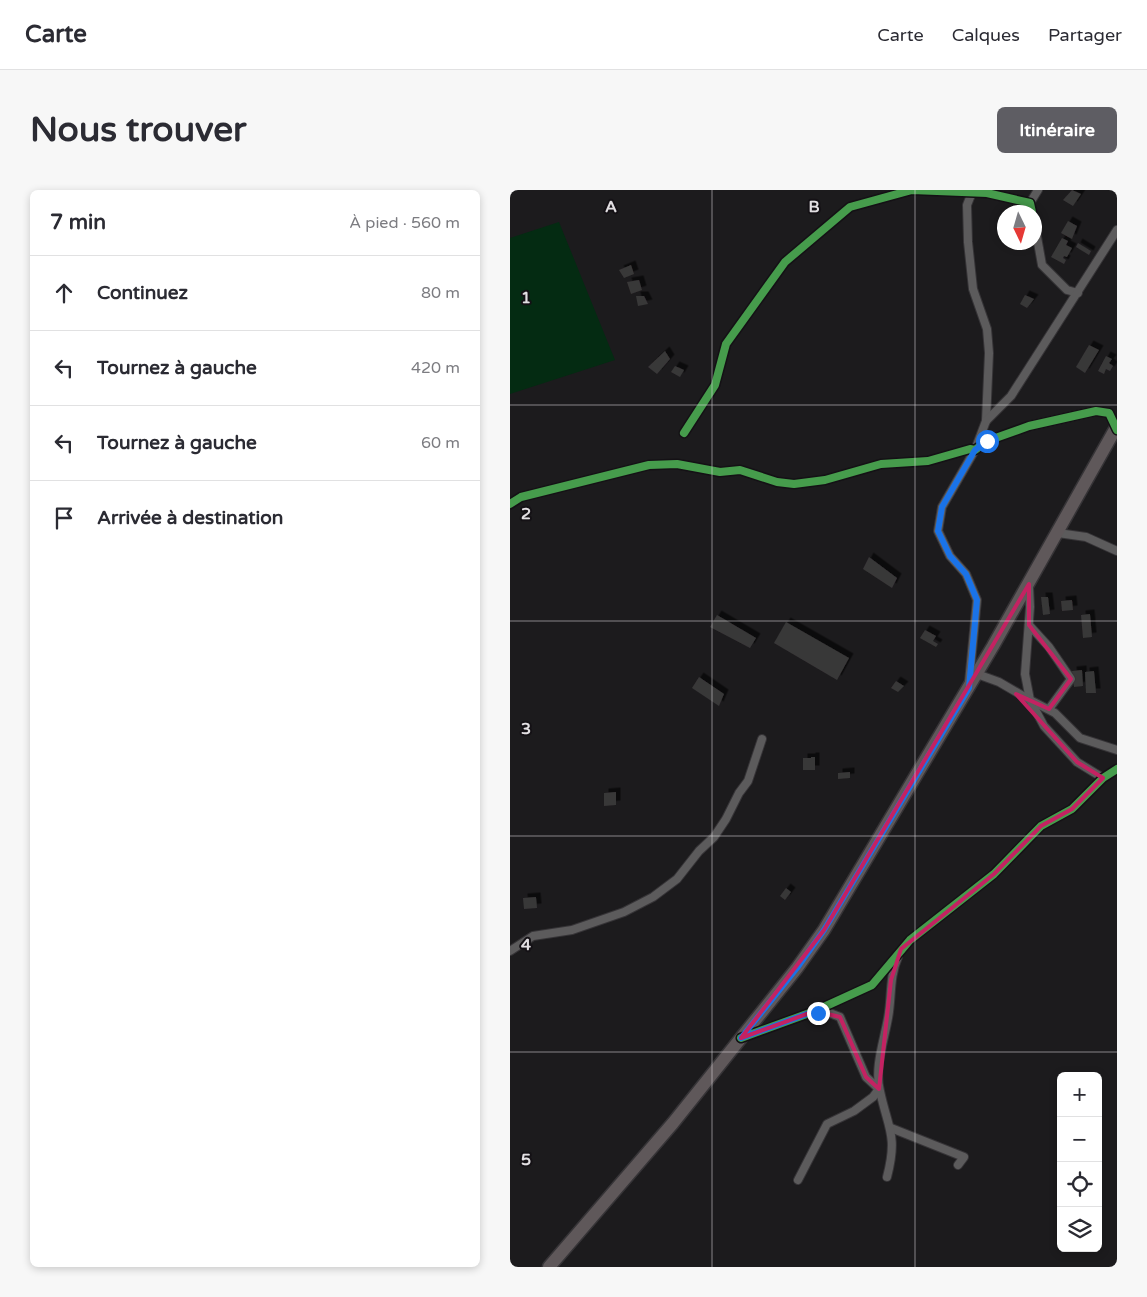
<!DOCTYPE html>
<html lang="fr">
<head>
<meta charset="utf-8">
<style>
  body { margin:0; font-family:"Varela Round",sans-serif; background:#f7f7f7; color:#2b2b33 }
  .controls { position:absolute; right:15px; bottom:15px; display:grid; overflow:hidden; border-radius:8px; box-shadow:0 2px 8px #0003 }
  .controls button { width:45px; height:45px; display:grid; place-items:center; padding:0; border:0; border-bottom:1px solid #e1e1e2; background:#fff; color:#2b2b33; font:25px sans-serif }
  .compass { position:absolute; left:487px; top:15px; width:45px; height:45px; border-radius:50%; background:#fff; box-shadow:0 2px 8px #0003; rotate:175deg }
  .stop { position:absolute; width:15px; height:15px; margin:-11px; border:4px solid #1a73e8; border-radius:50%; background:#fff }
  .stop.end { background:#1a73e8; border-color:#fff; box-shadow:0 1px 5px #0008 }
  .list { margin:0; padding:0; list-style:none }
  h2 { display:flex; justify-content:space-between; align-items:center; height:65px; margin:0; padding:0 20px; font-size:21px }
  h2 small { font-size:16px; font-weight:400; color:#7c7c81 }
  .list li { display:grid; grid-template-columns:32px 1fr auto; gap:15px; align-items:center; box-sizing:border-box; height:75px; padding:0 20px; border-top:1px solid #e1e1e2 }
  .list b { display:block; font-size:19px; white-space:nowrap }
  .list em { font-size:16px; font-style:normal; color:#7c7c81 }
  .icon { flex:none; width:28px; height:28px; fill:none; stroke:currentColor; stroke-width:2; stroke-linecap:round; stroke-linejoin:round }
  .map { position:relative; flex:none; width:607px; height:1077px; overflow:hidden; border-radius:8px }
  header { display:flex; align-items:center; gap:30px; box-sizing:border-box; height:70px; padding:0 25px; background:#fff; border-bottom:1px solid #e1e1e2 }
  header strong { font-size:24px }
  nav { display:flex; gap:28px; margin-inline-start:auto; font-size:18px }
  .intro { display:flex; align-items:center; justify-content:space-between; box-sizing:border-box; height:120px; padding:0 30px }
  h1 { margin:0; font-size:35px }
  .button { padding:12px 22px; border-radius:8px; background:#5e5d63; color:#fff; font-size:18px; font-weight:700 }
  main { display:flex; gap:30px; padding:0 30px }
  aside { flex:1; background:#fff; border-radius:8px; box-shadow:0 2px 8px #0003 }
  .map>svg:first-child { display:block }
  .green { fill:#042b12 }
  .building { fill:#393738; filter:url(#shadow) }
  .lines { fill:none; stroke-linecap:round; stroke-linejoin:round }
  .street-casing { stroke:#363437; stroke-width:10 }
  .primary-casing { stroke:#363437; stroke-width:15 }
  .street { stroke:#5c5b5c; stroke-width:8 }
  .primary { stroke:#5f585a; stroke-width:12 }
  .cycleway-casing { stroke:#141115; stroke-width:11 }
  .cycleway { stroke:#469c4c; stroke-width:8 }
  .route { stroke:#1a73e8; stroke-width:6 }
  .marked { fill:none; stroke:#c42262; stroke-width:4; stroke-linejoin:round }
  .grid { fill:none; stroke:#e2dfe2; stroke-width:1; stroke-opacity:0.55 }
  .grid-label { font-size:16px; text-anchor:middle; font-weight:bold; fill:#e2dfe2; stroke:#141115; stroke-width:4; stroke-linejoin:round; paint-order:stroke }
</style>
</head>
<body>
<header>
<strong>Carte</strong>
<nav><a>Carte</a><a>Calques</a><a>Partager</a></nav>
</header>
<div class="intro"><h1>Nous trouver</h1><a class="button">Itinéraire</a></div>
<main>
<aside>
<h2>7 min<small>À pied · 560 m</small></h2>
<ul class="list">
<li><svg class="icon" aria-label="ahead" viewBox="0 0 24 24"><path d="M12 20V5M6 11l6-6 6 6"/></svg><div><b>Continuez</b></div><em>80 m</em></li>
<li><svg class="icon" aria-label="left" viewBox="0 0 24 24"><path d="M17 20v-9H6M10 6l-5 5 5 5"/></svg><div><b>Tournez à gauche</b></div><em>420 m</em></li>
<li><svg class="icon" aria-label="left" viewBox="0 0 24 24"><path d="M17 20v-9H6M10 6l-5 5 5 5"/></svg><div><b>Tournez à gauche</b></div><em>60 m</em></li>
<li><svg class="icon" aria-label="arrive" viewBox="0 0 24 24"><path d="M6 21V4h12l-3 4 3 4H6"/></svg><div><b>Arrivée à destination</b></div></li>
</ul>
</aside>
<div class="map">
<svg width="607" height="1077" viewBox="0 0 607 1077">
  <defs>
    <filter id="shadow"><feDropShadow dx="4.5" dy="-4.5" stdDeviation="0" flood-color="#0009"/></filter>
  </defs>
  <rect width="100%" height="100%" fill="#1c1b1d"/>
  <!-- green -->
  <polygon class="green" points="49,32 105,170 0,204 0,48"/>
  <!-- building -->
  <g class="building">
    <polygon points="562,0 571,4 563,16 553,10"/>
    <polygon points="558,31 567,36 562,49 551,43"/>
    <polygon points="552,48 558,51 556,55 562,58 557,67 554,66 553,68 556,70 554,74 541,67"/>
    <polygon points="568,53 581,61 579,65 566,57"/>
    <polygon points="121,75 124,84 114,88 109,80"/>
    <polygon points="129,90 132,100 121,104 117,92"/>
    <polygon points="515,105 524,109 517,118 510,114"/>
    <polygon points="126,106 134,106 138,114 128,116"/>
    <polygon points="579,155 589,160 575,183 566,177"/>
    <polygon points="155,161 160,169 147,184 138,177"/>
    <polygon points="596,166 602,169 599,173 603,176 600,181 596,179 594,184 588,181"/>
    <polygon points="165,176 174,180 170,187 161,182"/>
    <polygon points="359,367 387,388 382,398 353,379"/>
    <polygon points="531,407 538,407 540,424 533,425"/>
    <polygon points="562,410 563,420 552,421 551,411"/>
    <polygon points="580,424 582,447 573,448 571,425"/>
    <polygon points="207,425 246,448 240,458 200,437"/>
    <polygon points="276,432 339,468 327,490 264,453"/>
    <polygon points="415,440 426,446 423,451 428,454 426,457 410,448"/>
    <polygon points="572,480 573,496 564,497 562,481"/>
    <polygon points="584,481 586,503 576,503 575,482"/>
    <polygon points="189,487 214,504 209,516 182,498"/>
    <polygon points="386,491 394,496 388,502 381,498"/>
    <polygon points="301,567 305,567 305,580 293,580 293,568 301,568"/>
    <polygon points="340,582 340,588 328,589 328,583"/>
    <polygon points="106,602 106,615 94,616 94,603"/>
    <polygon points="276,698 281,702 275,710 270,706"/>
    <polygon points="26,707 27,718 14,719 13,708"/>
  </g>
  <g class="lines">
    <!-- street casing -->
    <g class="street-casing">
      <g id="street">
        <polyline points="463,0 457,15 458,52 463,99 477,139 479,163 476,231"/>
        <polyline points="520,13 528,0"/>
        <polyline points="524,30 532,75 557,100 568,103"/>
        <polyline points="174,243 205,195 216,154 275,72 340,17 402,0 477,3 520,13 522,22"/>
        <polyline points="0,314 11,307 139,275 167,274 210,282 230,280 267,292 284,294 315,290 371,274 418,271 460,259 465,260 477,251 519,236 586,221 599,223 607,240"/>
        <polyline points="548,343 576,347 607,361"/>
        <polyline points="519,396 520,417 515,484 520,510 545,523 570,548 607,560"/>
        <polyline points="519,435 539,457 561,489 539,519"/>
        <polyline points="467,484 489,492 520,510 534,536 567,572 593,588"/>
        <polyline points="459,492 467,410 456,384 440,366 428,341 432,317 465,260 476,231 501,206 607,40"/>
        <polyline points="0,761 23,746 62,740 114,722 143,707 167,689 189,661 204,647 216,629 229,603 238,591 252,549"/>
        <polyline points="233,847 305,821 362,795 400,750 484,684 531,636 562,619 593,588 607,579"/>
        <polyline points="381,938 454,967 448,975"/>
        <path d="M377,987C388,945 378,939 370,901C364,878 374,851 378,828C382,808 379,787 388,767"/>
        <polyline points="288,990 317,934 344,921 363,907 369,899 356,887 330,827 317,822 307,822"/>
      </g>
    </g>
    <!-- primary casing -->
    <g class="primary-casing">
      <polyline id="primary" points="39,1077 163,933 287,778 314,740 483,456 607,236"/>
    </g>
    <!-- street -->
    <use href="#street" class="street"/>
    <!-- primary -->
    <use href="#primary" class="primary"/>
    <!-- cycleway casing -->
    <g class="cycleway-casing">
      <g id="cycleway">
        <polyline points="174,243 205,195 216,154 275,72 340,17 402,0 477,3 520,13 522,22"/>
        <polyline points="0,314 11,307 139,275 167,274 210,282 230,280 267,292 284,294 315,290 371,274 418,271 460,259 465,260 477,251 519,236 586,221 599,223 607,240"/>
        <polyline points="231,848 305,821 362,795 400,750 484,684 531,636 562,619 593,588 607,579"/>
      </g>
    </g>
    <!-- cycleway -->
    <use href="#cycleway" class="cycleway"/>
  </g>
  <g class="lines">
    <!-- route -->
    <polyline class="route" points="308,823 305,821 231,848 287,778 314,740 459,498 467,410 456,384 440,366 428,341 432,317 465,260 477,251"/>
  </g>
  <!-- marked area -->
  <path class="marked" d="M519,394V435L561,489L539,519L506,504L567,572L593,588L562,619L531,636L484,684L391,759L381,790L369,899L356,887L330,827L305,821L231,848L314,740Z"/>
  <!-- grid -->
  <path class="grid" d="M202,0V1077M405,0V1077M0,215H607M0,431H607M0,646H607M0,862H607"/>
  <g class="grid-label">
    <text x="101" y="22">A</text>
    <text x="304" y="22">B</text>
    <text x="16" y="113">1</text>
    <text x="16" y="329">2</text>
    <text x="16" y="544">3</text>
    <text x="16" y="760">4</text>
    <text x="16" y="975">5</text>
  </g>
</svg>
<div class="controls">
<button>+</button>
<button>−</button>
<button><svg class="icon" aria-label="locate" viewBox="0 0 24 24"><circle cx="12" cy="12" r="6"/><path d="M12 2v4M12 18v4M2 12h4M18 12h4"/></svg></button>
<button><svg class="icon" aria-label="layers" viewBox="0 0 24 24"><path d="M12 4l9 5-9 5-9-5zM3 14l9 5 9-5"/></svg></button>
</div>
<svg class="compass" viewBox="-18 -18 36 36"><path d="M0-13l5 13h-10z" fill="#e53935"/><path d="M0 13l5-13h-10z" fill="#7c7c81"/></svg>
<div class="stop" style="left:477px;top:251px"></div>
<div class="stop end" style="left:308px;top:823px"></div>
</div>
</main>
</body>
</html>
